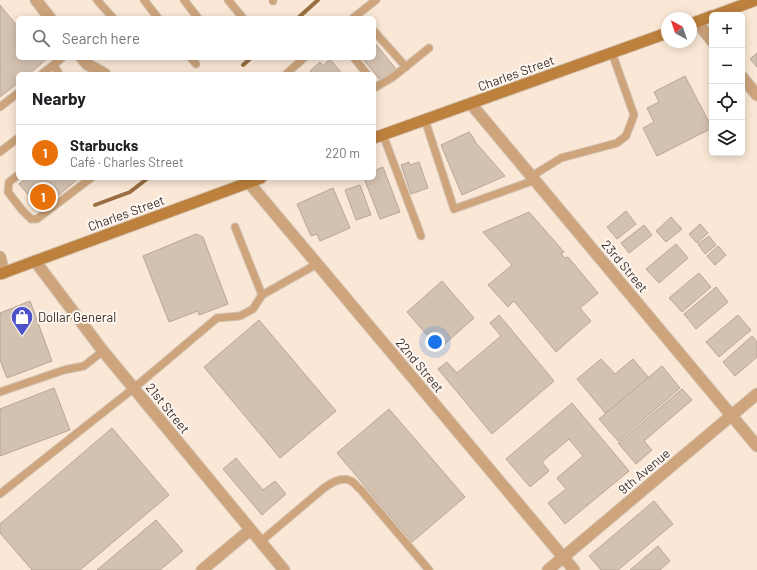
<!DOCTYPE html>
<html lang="en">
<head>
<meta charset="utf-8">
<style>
  body { margin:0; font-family:Barlow,sans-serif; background:#f6f6f6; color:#202124 }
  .controls { position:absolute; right:12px; top:12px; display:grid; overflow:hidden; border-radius:6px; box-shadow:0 2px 10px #0003 }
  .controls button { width:36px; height:36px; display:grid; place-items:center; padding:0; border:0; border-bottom:1px solid #e0e0e0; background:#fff; color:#202124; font:20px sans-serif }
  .compass { position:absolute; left:661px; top:12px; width:36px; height:36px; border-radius:50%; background:#fff; box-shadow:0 2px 10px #0003; rotate:320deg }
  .you { position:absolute; left:435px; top:342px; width:14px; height:14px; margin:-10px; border:3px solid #fff; border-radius:50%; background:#1a73e8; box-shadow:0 0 0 6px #1a73e833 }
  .badge { display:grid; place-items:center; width:26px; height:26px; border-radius:50%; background:#0f766e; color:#fff; font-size:13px; font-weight:700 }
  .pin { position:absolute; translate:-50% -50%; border:2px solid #fff; box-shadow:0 1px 4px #0006 }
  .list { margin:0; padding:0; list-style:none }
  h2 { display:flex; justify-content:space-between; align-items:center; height:52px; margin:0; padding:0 16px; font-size:17px }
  h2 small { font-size:13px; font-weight:400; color:#757577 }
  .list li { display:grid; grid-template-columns:26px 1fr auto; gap:12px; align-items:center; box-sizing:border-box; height:56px; padding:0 16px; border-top:1px solid #e0e0e0 }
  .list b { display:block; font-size:15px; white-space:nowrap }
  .list p { margin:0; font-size:13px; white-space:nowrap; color:#757577 }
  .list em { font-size:13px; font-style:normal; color:#757577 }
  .icon { flex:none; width:22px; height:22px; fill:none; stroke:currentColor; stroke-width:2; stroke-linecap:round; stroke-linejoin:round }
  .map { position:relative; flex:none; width:757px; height:570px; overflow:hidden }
  .search { position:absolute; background:#fff; box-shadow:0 2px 10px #0003; left:16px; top:16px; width:360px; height:44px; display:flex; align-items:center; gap:10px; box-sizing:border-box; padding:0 14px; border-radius:6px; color:#757577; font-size:15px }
  .panel { position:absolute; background:#fff; box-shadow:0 2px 10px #0003; left:16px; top:72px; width:360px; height:108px; border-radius:6px }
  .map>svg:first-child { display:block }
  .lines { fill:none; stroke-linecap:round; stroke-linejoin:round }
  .stream { stroke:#986e42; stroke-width:4 }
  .building { fill:#d4c2b1; stroke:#b8a796 }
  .service-casing { stroke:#d4c3b3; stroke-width:9 }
  .minor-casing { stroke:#d4c3b3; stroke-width:13 }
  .secondary-casing { stroke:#d4c3b3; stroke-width:13 }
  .service { stroke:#cda47b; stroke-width:7 }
  .minor { stroke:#cda47b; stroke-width:11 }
  .secondary { stroke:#bd803d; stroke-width:11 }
  .labels { text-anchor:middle; stroke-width:4; stroke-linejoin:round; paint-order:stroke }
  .street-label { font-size:13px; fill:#3a322c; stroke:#fef6ef }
  .poi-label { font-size:13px; fill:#3a322c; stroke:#fef6ef; text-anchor:start }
</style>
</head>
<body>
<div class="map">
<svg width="757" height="570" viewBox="0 0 757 570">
  <rect width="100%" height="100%" fill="#fae7d5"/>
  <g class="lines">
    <!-- stream -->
    <g class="stream">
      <polyline points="298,18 318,0"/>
      <polyline points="243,65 251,58"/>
      <polyline points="95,205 130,192 148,178"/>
    </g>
  </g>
  <!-- building -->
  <g class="building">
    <polygon points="0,5 18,27 18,58 48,58 29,74 18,74 18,83 0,97"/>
    <polygon points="374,42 396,69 381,81 362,58 374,58"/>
    <polygon points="757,53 757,67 750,59"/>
    <polygon points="330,59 340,71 340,74 313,74 310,71 320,62 323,66"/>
    <polygon points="685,76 712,128 657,156 643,128 654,122 647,108 659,102 654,92"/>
    <polygon points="469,132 473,137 476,143 505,176 462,195 441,145"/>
    <polygon points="409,162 410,165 419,162 428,188 411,194 401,165"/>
    <polygon points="383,167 400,212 380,219 364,178 374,178 374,171"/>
    <polygon points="26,178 79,178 41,210 19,184"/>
    <polygon points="360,185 371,215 356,220 345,190"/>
    <polygon points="333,188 350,228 320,241 317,234 311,236 297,204"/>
    <polygon points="626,211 636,224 617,239 607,227"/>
    <polygon points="529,212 564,252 561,254 565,258 568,257 598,293 580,308 591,321 556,352 514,301 508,307 488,285 512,265 483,232"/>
    <polygon points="671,217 682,229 666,242 656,231"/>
    <polygon points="700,224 708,233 697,243 689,234"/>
    <polygon points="644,225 652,235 629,253 621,243"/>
    <polygon points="196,234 203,237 228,304 199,315 198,311 169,322 143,256"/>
    <polygon points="709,236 716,245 705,254 698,244"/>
    <polygon points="676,244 688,258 659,283 646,269"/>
    <polygon points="718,246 726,255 715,265 707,256"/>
    <polygon points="699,273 711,287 682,312 669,298"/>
    <polygon points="442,281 474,318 439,349 407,312"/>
    <polygon points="716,287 728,302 696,329 684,314"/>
    <polygon points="30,301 52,361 7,378 0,360 0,313"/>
    <polygon points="499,315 554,381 492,434 438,369 447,362 457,373 501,336 490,323"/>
    <polygon points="738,315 751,330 719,357 706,342"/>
    <polygon points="259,320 336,411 280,458 204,367"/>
    <polygon points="752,336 757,342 757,357 735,376 723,362"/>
    <polygon points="601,359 615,374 633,359 649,378 606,414 577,379"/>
    <polygon points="662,366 680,388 618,441 599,419"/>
    <polygon points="54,388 70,430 0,456 0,409"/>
    <polygon points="682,389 692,400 644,441 652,450 636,464 618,443"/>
    <polygon points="572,403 629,471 565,524 548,503 566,489 557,478 583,456 569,439 542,462 549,471 530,487 506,459"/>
    <polygon points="389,409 465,497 412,542 337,453"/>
    <polygon points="112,428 169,495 80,570 32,570 0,533 0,524"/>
    <polygon points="236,458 263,490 275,481 286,494 262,515 223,469"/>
    <polygon points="654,501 673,524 618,570 601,570 589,556"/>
    <polygon points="156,520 183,551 160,570 97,570"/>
    <polygon points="658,546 670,561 660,570 630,570"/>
  </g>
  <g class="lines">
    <!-- service casing -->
    <g class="service-casing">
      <g id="service">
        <polyline points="97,0 113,18"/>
        <polyline points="144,0 158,18"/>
        <polyline points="184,0 198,18"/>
        <polyline points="228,0 243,18"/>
        <polyline points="273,0 273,1"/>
        <polyline points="353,18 376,0"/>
        <polyline points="374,31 406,67"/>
        <polyline points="191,58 196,64"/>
        <polyline points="354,58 367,74"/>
        <polyline points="54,65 59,74"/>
        <polyline points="42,74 62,58"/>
        <polyline points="286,74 304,58"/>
        <polyline points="374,88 393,77 429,48"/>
        <polyline points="0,107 18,93"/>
        <polyline points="425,120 454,209 535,180"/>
        <polyline points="383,135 421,236"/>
        <polyline points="0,152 18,138"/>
        <polyline points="18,175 9,182 8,192 22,210 31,219 37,219 91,178"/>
        <polyline points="532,176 561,158 617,143 626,136 634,115 612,53"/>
        <polyline points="235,227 262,295"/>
        <polyline points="0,392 64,370 84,366 103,351"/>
        <polyline points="0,494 134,388 217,318 240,316 253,309 262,295 317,264"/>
        <path d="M260,542L324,488C331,483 342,476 351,481C355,483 358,488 361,490L429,570"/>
      </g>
    </g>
    <!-- minor casing -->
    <g class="minor-casing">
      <g id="minor">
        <polyline points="36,0 50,18"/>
        <polyline points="697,22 712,41"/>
        <polyline points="82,58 87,64 105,74"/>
        <polyline points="742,77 757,95"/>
        <polyline points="471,104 757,446"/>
        <polyline points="245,178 574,570"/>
        <polyline points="0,257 4,273"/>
        <polyline points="35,261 103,351 284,570"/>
        <polyline points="202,570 250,530"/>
        <polyline points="548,570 757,394"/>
      </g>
    </g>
    <!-- secondary casing -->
    <g class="secondary-casing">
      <g id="secondary">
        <polyline points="716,15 756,0"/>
        <polyline points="691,24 712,16"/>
        <polyline points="374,138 667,33"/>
        <polyline points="0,274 261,178"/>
      </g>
    </g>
    <!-- service -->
    <use href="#service" class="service"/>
    <!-- minor -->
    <use href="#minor" class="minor"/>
    <!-- secondary -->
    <use href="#secondary" class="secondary"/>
  </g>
  <!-- icons -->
  <defs>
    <g id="shop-pin" transform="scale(1.15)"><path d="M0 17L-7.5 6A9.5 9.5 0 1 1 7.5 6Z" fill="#4d52c8" stroke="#fef6ef"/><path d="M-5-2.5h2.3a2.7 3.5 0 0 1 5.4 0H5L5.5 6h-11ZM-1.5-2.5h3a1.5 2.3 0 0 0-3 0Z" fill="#fff"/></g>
  </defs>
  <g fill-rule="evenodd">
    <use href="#shop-pin" x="22" y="317"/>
  </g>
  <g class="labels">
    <!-- street labels -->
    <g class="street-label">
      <text transform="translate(516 73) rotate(-20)" y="5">Charles Street</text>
      <text transform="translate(126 213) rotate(-20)" y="5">Charles Street</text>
      <text transform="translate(625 266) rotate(50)" y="5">23rd Street</text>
      <text transform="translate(420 365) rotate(50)" y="5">22nd Street</text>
      <text transform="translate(168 408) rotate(51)" y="5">21st Street</text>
      <text transform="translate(644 471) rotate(-40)" y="5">9th Avenue</text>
    </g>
    <!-- poi labels -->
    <g class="poi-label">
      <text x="38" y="322">Dollar General</text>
    </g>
  </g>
</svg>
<div class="controls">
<button>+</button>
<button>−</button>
<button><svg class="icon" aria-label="locate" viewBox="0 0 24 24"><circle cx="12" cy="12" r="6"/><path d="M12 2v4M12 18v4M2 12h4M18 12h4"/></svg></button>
<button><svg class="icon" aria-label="layers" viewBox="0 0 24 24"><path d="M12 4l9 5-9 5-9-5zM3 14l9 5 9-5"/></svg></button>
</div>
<svg class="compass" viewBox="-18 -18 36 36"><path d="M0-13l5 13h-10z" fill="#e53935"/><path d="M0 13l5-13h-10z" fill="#757577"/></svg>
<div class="you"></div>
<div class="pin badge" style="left:43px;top:197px;background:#e8710a">1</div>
<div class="search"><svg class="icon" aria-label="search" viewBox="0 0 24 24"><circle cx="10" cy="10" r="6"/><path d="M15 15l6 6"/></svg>Search here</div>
<section class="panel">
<h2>Nearby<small></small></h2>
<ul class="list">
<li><span class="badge" style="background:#e8710a">1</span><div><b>Starbucks</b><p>Café · Charles Street</p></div><em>220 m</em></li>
</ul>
</section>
</div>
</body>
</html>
